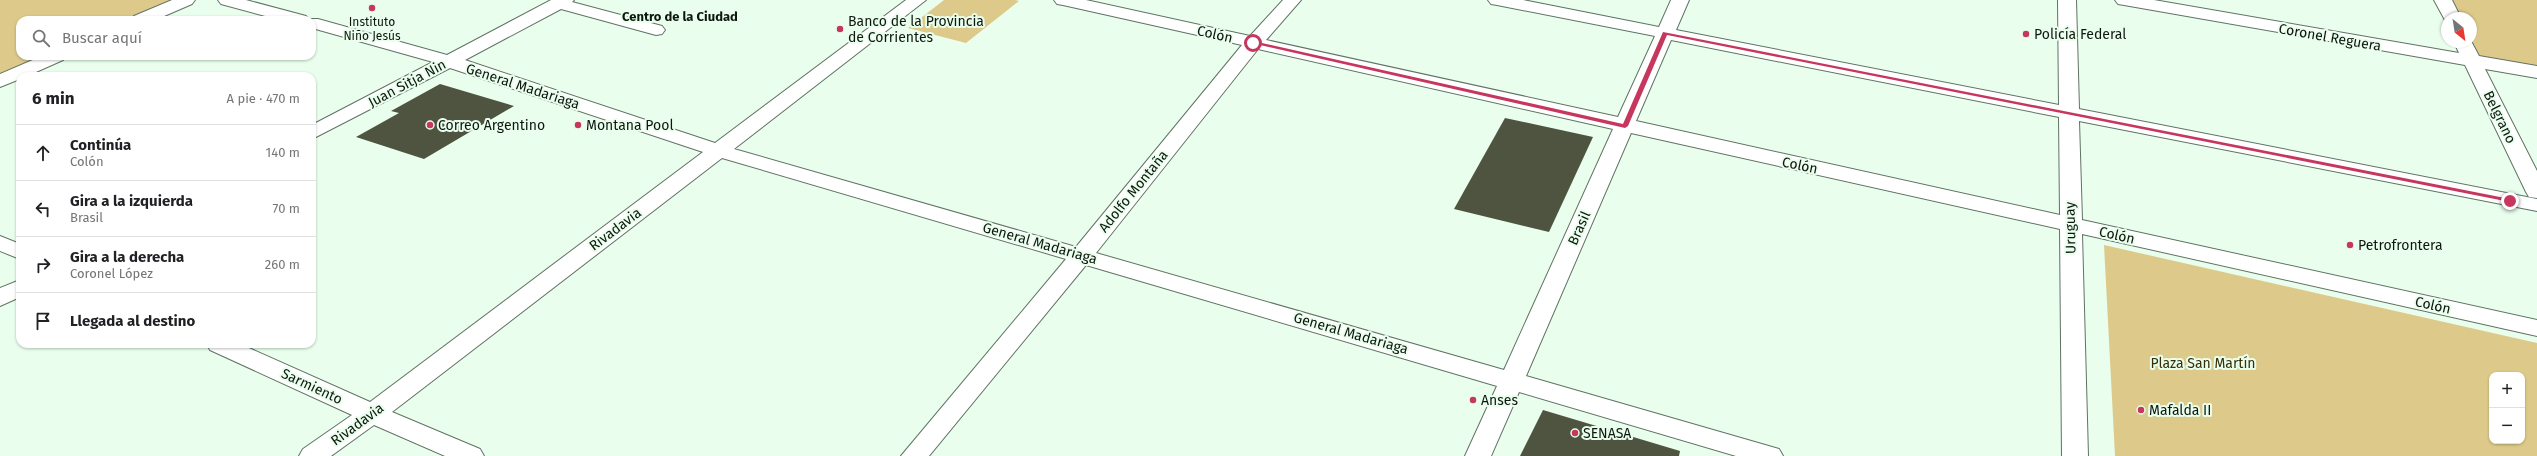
<!DOCTYPE html>
<html lang="es">
<head>
<meta charset="utf-8">
<style>
  body { margin:0; font-family:"Fira Sans",sans-serif; background:#f2f2f2; color:#202124 }
  .controls { position:absolute; right:12px; bottom:12px; display:grid; overflow:hidden; border-radius:8px; box-shadow:0 1px 3px #0004 }
  .controls button { width:36px; height:36px; display:grid; place-items:center; padding:0; border:0; border-bottom:1px solid #e0e0e0; background:#fff; color:#202124; font:20px sans-serif }
  .compass { position:absolute; left:2441px; top:12px; width:36px; height:36px; border-radius:50%; background:#fff; box-shadow:0 1px 3px #0004; rotate:150deg }
  .stop { position:absolute; width:12px; height:12px; margin:-9px; border:3px solid #c6375e; border-radius:50%; background:#fff }
  .stop.end { background:#c6375e; border-color:#fff; box-shadow:0 1px 4px #0008 }
  .list { margin:0; padding:0; list-style:none }
  h2 { display:flex; justify-content:space-between; align-items:center; height:52px; margin:0; padding:0 16px; font-size:17px }
  h2 small { font-size:13px; font-weight:400; color:#757577 }
  .list li { display:grid; grid-template-columns:26px 1fr auto; gap:12px; align-items:center; box-sizing:border-box; height:56px; padding:0 16px; border-top:1px solid #e0e0e0 }
  .list b { display:block; font-size:15px; white-space:nowrap }
  .list p { margin:0; font-size:13px; white-space:nowrap; color:#757577 }
  .list em { font-size:13px; font-style:normal; color:#757577 }
  .icon { flex:none; width:22px; height:22px; fill:none; stroke:currentColor; stroke-width:2; stroke-linecap:round; stroke-linejoin:round }
  .map { position:relative; flex:none; width:2537px; height:456px; overflow:hidden }
  .search { position:absolute; background:#fff; box-shadow:0 1px 3px #0004; left:16px; top:16px; width:300px; height:44px; display:flex; align-items:center; gap:10px; box-sizing:border-box; padding:0 14px; border-radius:12px; color:#757577; font-size:15px }
  .panel { position:absolute; background:#fff; box-shadow:0 1px 3px #0004; left:16px; top:72px; width:300px; height:276px; border-radius:12px }
  .map>svg:first-child { display:block }
  .green { fill:#ddca8a; fill-rule:evenodd }
  .building { fill:#4e5440 }
  .lines { fill:none; stroke-linecap:round; stroke-linejoin:round }
  .minor-casing { stroke:#607364; stroke-width:2 }
  .minor { fill:#fff; fill-rule:evenodd }
  .route { fill:#c6375e }
  .poi-dot { fill:#c6375e; stroke:#e9feec; stroke-width:1.5 }
  .labels { text-anchor:middle; stroke-width:4; stroke-linejoin:round; paint-order:stroke }
  .far-poi-label { font-size:12px; fill:#0f1610; stroke:#e9feec }
  .far-neighbourhood-label { font-size:13px; font-weight:bold; fill:#0f1610; stroke:#e9feec }
  .poi-label { font-size:14px; fill:#0f1610; stroke:#e9feec; text-anchor:start }
  .street-label { font-size:14px; fill:#0f1610; stroke:#e9feec }
  .park-label { font-size:14px; fill:#382e09; stroke:#e9feec }
</style>
</head>
<body>
<div class="map">
<svg width="2537" height="456" viewBox="0 0 2537 456">
  <rect width="100%" height="100%" fill="#e9feec"/>
  <!-- green -->
  <g class="green">
    <polygon points="0,0 176,0 130,20 20,20 20,56 46,56 0,76"/>
    <polygon points="944,0 1015,0 1019,1 966,43 908,28"/>
    <polygon points="2451,0 2537,0 2537,70 2481,61 2471,40 2471,18 2460,18"/>
    <path d="M2104,245L2537,343V456H2115ZM2492,375H2522V441H2492Z"/>
  </g>
  <!-- building -->
  <g class="building">
    <polygon points="440,84 514,106 424,159 356,137 399,113 391,111"/>
    <polygon points="1505,118 1593,137 1549,232 1454,209"/>
    <polygon points="1543,410 1680,451 1679,456 1520,456"/>
  </g>
  <g class="lines">
    <!-- minor casing -->
    <g class="minor-casing">
      <g id="minor">
        <polygon points="172,0 195,0 192,4 155,20 131,20 134,16"/>
        <path d="M218,0H246L306,16L308,19H318L447,55L551,0H574L572,2L662,26L665,30L662,34L656,35L561,9L465,60L715,143L906,0H926L734,149L1076,247L1242,45L1063,5L1057,4L1054,0H1086L1250,36L1283,0H1301L1266,40L1618,117L1655,36L1497,5L1491,4L1488,0H1523L1659,27L1671,0H1689L1676,30L2059,105L2058,0H2076L2079,109L2537,199V211L2079,121L2082,220L2537,320V336L2082,234L2088,456H2062L2060,229L1631,133L1526,376L1779,449L1783,456H1736L1519,392L1491,456H1465L1497,386L1086,265L929,456H901L1066,259L722,158L392,412L480,449L484,456H445L374,425L331,456H299L303,449L352,415L210,350L207,344H240L370,402L703,152L450,68L312,139V125L433,62L312,28V20H280L221,4ZM1671,40L2059,117L2060,215L1636,121ZM1258,49L1613,129L1504,370L1096,253Z"/>
        <polygon points="2115,0 2154,0 2459,53 2454,42 2471,41 2479,56 2537,66 2537,78 2485,69 2537,171 2537,198 2529,197 2526,192 2465,65 2124,5 2118,4"/>
        <polygon points="2434,0 2452,0 2461,18 2447,18 2446,22"/>
        <polygon points="42,56 66,56 63,60 27,76 20,76 20,79 0,87 0,74"/>
        <polygon points="0,236 20,244 20,259 0,251"/>
        <polygon points="20,280 20,297 0,306 0,288"/>
      </g>
    </g>
    <!-- minor -->
    <use href="#minor" class="minor"/>
  </g>
  <!-- route -->
  <polygon class="route" points="1663,32 2510,199 2513,201 2510,202 1667,35 1628,126 1625,128 1251,43 1253,41 1623,124"/>
  <!-- markers -->
  <g class="poi-dot">
    <circle cx="372" cy="8" r="4"/>
    <circle cx="840" cy="29" r="4"/>
    <circle cx="2026" cy="34" r="4"/>
    <circle cx="430" cy="125" r="4"/>
    <circle cx="578" cy="125" r="4"/>
    <circle cx="2350" cy="245" r="4"/>
    <circle cx="1473" cy="400" r="4"/>
    <circle cx="2141" cy="410" r="4"/>
    <circle cx="1575" cy="433" r="4"/>
  </g>
  <g class="labels">
    <!-- far-poi labels -->
    <g class="far-poi-label">
      <text x="372" y="26">Instituto<tspan x="372" dy="14">Niño Jesús</tspan></text>
    </g>
    <!-- far-neighbourhood labels -->
    <g class="far-neighbourhood-label">
      <text x="680" y="21">Centro de la Ciudad</text>
    </g>
    <!-- poi labels -->
    <g class="poi-label">
      <text x="848" y="26">Banco de la Provincia<tspan x="848" dy="16">de Corrientes</tspan></text>
      <text x="2034" y="39">Policía Federal</text>
      <text x="438" y="130">Correo Argentino</text>
      <text x="586" y="130">Montana Pool</text>
      <text x="2358" y="250">Petrofrontera</text>
      <text x="1481" y="405">Anses</text>
      <text x="2149" y="415">Mafalda II</text>
      <text x="1583" y="438">SENASA</text>
    </g>
    <!-- street labels -->
    <g class="street-label">
      <text transform="translate(1215 34) rotate(13)" y="5">Colón</text>
      <text transform="translate(2330 37) rotate(10)" y="5">Coronel Reguera</text>
      <text transform="translate(407 83) rotate(-28)" y="5">Juan Sitja Nin</text>
      <text transform="translate(523 86) rotate(18)" y="5">General Madariaga</text>
      <text transform="translate(2500 117) rotate(64)" y="5">Belgrano</text>
      <text transform="translate(1800 165) rotate(12)" y="5">Colón</text>
      <text transform="translate(1133 191) rotate(-51)" y="5">Adolfo Montaña</text>
      <text transform="translate(1579 228) rotate(-66)" y="5">Brasil</text>
      <text transform="translate(2070 228) rotate(-91)" y="5">Uruguay</text>
      <text transform="translate(615 229) rotate(-37)" y="5">Rivadavia</text>
      <text transform="translate(2117 235) rotate(13)" y="5">Colón</text>
      <text transform="translate(1040 243) rotate(16)" y="5">General Madariaga</text>
      <text transform="translate(2433 305) rotate(13)" y="5">Colón</text>
      <text transform="translate(1351 333) rotate(16)" y="5">General Madariaga</text>
      <text transform="translate(312 386) rotate(25)" y="5">Sarmiento</text>
      <text transform="translate(357 424) rotate(-36)" y="5">Rivadavia</text>
    </g>
    <!-- park labels -->
    <g class="park-label">
      <text x="2203" y="368">Plaza San Martín</text>
    </g>
  </g>
</svg>
<div class="controls">
<button>+</button>
<button>−</button>
</div>
<svg class="compass" viewBox="-18 -18 36 36"><path d="M0-13l5 13h-10z" fill="#e53935"/><path d="M0 13l5-13h-10z" fill="#757577"/></svg>
<div class="stop" style="left:1253px;top:43px"></div>
<div class="stop end" style="left:2510px;top:201px"></div>
<div class="search"><svg class="icon" aria-label="search" viewBox="0 0 24 24"><circle cx="10" cy="10" r="6"/><path d="M15 15l6 6"/></svg>Buscar aquí</div>
<section class="panel">
<h2>6 min<small>A pie · 470 m</small></h2>
<ul class="list">
<li><svg class="icon" aria-label="ahead" viewBox="0 0 24 24"><path d="M12 20V5M6 11l6-6 6 6"/></svg><div><b>Continúa</b><p>Colón</p></div><em>140 m</em></li>
<li><svg class="icon" aria-label="left" viewBox="0 0 24 24"><path d="M17 20v-9H6M10 6l-5 5 5 5"/></svg><div><b>Gira a la izquierda</b><p>Brasil</p></div><em>70 m</em></li>
<li><svg class="icon" aria-label="right" viewBox="0 0 24 24"><path d="M7 20v-9h11M14 6l5 5-5 5"/></svg><div><b>Gira a la derecha</b><p>Coronel López</p></div><em>260 m</em></li>
<li><svg class="icon" aria-label="arrive" viewBox="0 0 24 24"><path d="M6 21V4h12l-3 4 3 4H6"/></svg><div><b>Llegada al destino</b></div></li>
</ul>
</section>
</div>
</body>
</html>
